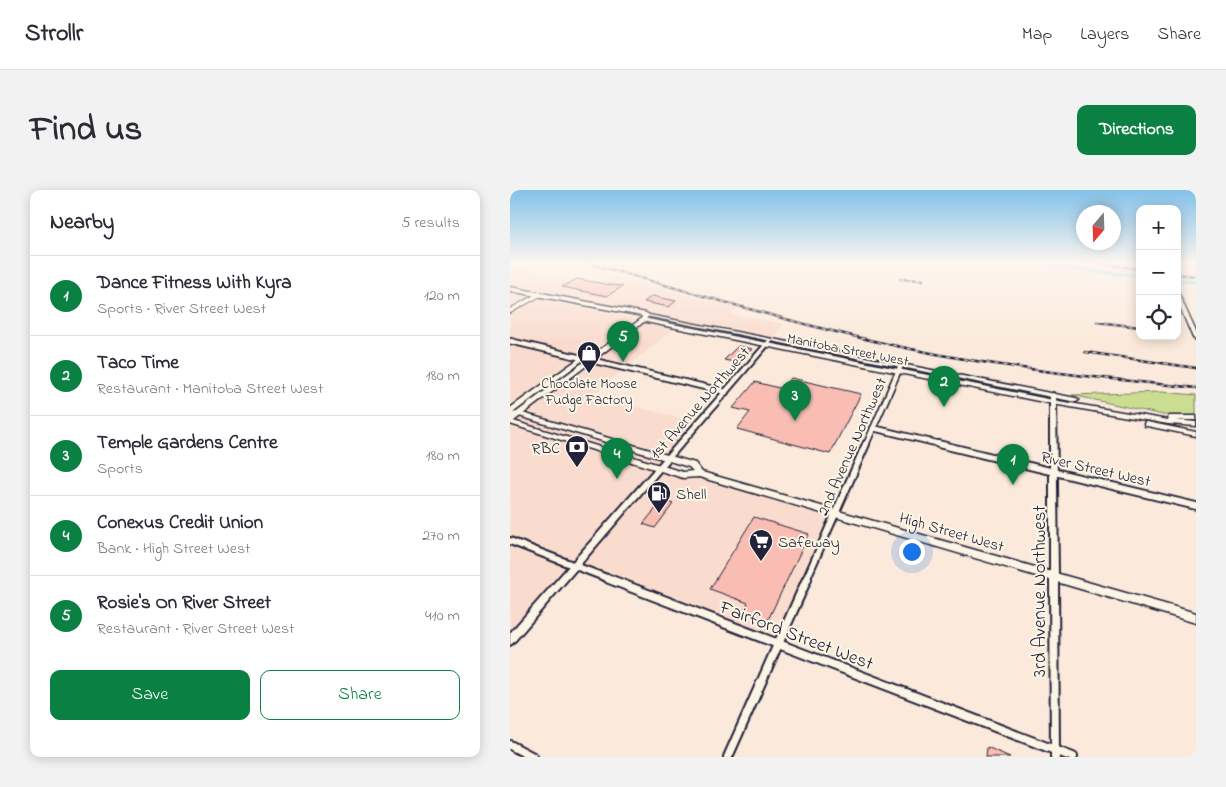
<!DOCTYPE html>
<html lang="en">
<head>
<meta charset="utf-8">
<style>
  body { margin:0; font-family:"Indie Flower",sans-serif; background:#f2f2f3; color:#2b2b33 }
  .controls { position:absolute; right:15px; top:15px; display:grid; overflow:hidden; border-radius:10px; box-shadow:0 2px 12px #0003 }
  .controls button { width:45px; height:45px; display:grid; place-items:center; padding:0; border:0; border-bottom:1px solid #e1e1e2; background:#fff; color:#2b2b33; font:25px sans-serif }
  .compass { position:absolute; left:566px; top:15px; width:45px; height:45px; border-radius:50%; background:#fff; box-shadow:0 2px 12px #0003; rotate:199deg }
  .you { position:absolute; left:401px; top:361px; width:18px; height:18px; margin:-12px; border:4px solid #fff; border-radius:50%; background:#1a73e8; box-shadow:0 0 0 8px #1a73e833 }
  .badge { display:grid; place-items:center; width:32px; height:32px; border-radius:50%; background:#0b8043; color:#fff; font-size:16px; font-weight:700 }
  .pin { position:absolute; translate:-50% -41px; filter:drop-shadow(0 1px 2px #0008) }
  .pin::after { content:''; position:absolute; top:26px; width:18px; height:15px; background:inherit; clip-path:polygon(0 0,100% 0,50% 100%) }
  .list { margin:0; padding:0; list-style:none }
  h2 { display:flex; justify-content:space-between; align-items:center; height:65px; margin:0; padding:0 20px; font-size:21px }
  h2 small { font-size:16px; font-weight:400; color:#7c7c81 }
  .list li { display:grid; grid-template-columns:32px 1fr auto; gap:15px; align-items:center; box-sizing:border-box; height:80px; padding:0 20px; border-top:1px solid #e1e1e2 }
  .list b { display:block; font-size:19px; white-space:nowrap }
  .list p { margin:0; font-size:16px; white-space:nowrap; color:#7c7c81 }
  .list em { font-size:16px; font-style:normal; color:#7c7c81 }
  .actions { display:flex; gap:10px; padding:15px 20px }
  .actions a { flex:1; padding:11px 0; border:1px solid #0b8043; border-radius:10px; text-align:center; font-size:18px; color:#0b8043 }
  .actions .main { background:#0b8043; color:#fff }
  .icon { flex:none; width:28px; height:28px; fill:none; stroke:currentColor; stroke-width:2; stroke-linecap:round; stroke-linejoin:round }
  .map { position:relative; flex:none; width:686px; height:567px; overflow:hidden; border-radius:10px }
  header { display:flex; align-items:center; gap:30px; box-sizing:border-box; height:70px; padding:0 25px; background:#fff; border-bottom:1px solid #e1e1e2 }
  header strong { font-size:24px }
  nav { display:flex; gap:28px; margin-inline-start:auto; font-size:18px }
  .intro { display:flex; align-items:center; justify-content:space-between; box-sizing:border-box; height:120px; padding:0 30px }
  h1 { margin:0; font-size:35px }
  .button { padding:12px 22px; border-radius:10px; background:#0b8043; color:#fff; font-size:18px; font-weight:700 }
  main { display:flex; gap:30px; padding:0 30px }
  aside { flex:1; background:#fff; border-radius:10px; box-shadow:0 2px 12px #0003 }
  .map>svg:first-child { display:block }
  .built { fill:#fadccf }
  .green { fill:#cbdd91; stroke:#768066 }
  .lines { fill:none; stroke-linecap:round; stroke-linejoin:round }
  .river { fill:#8bd5ec; fill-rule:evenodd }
  .building { fill:#f9bdb4; stroke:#22223b }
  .minor-far3-casing { stroke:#22223b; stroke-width:6 }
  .minor-far2-casing { stroke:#22223b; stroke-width:8 }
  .minor-far1-casing { stroke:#22223b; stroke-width:10 }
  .minor-casing { stroke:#22223b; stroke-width:12 }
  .tertiary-casing { stroke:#22223b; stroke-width:4 }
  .secondary-casing { stroke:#22223b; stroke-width:3 }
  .primary-casing { stroke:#22223b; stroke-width:3 }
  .minor-far3 { stroke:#fcf5e5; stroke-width:4 }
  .minor-far2 { stroke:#fcf5e5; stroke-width:4.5 }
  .minor-far1 { stroke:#fcf5e5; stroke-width:6 }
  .minor { stroke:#fcf5e5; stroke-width:8 }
  .tertiary { fill:#fcf5e5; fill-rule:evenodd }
  .secondary { fill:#fcf5e5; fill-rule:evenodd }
  .primary { fill:#fcf5e5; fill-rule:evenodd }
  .rail-casing { stroke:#22223b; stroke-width:2.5 }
  .rail { stroke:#fcf5e5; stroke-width:1; stroke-dasharray:4; stroke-linecap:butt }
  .labels { text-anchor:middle; stroke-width:4; stroke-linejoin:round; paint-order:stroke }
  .far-street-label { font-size:14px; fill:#22223b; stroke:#fcf5e5 }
  .far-poi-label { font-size:14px; fill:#22223b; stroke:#fcf5e5 }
  .street-label { font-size:16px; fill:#22223b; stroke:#fcf5e5 }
  .poi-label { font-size:16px; fill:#22223b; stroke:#fcf5e5; text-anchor:start }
  .near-street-label { font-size:19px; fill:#22223b; stroke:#fcf5e5 }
</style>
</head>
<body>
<header>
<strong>Strollr</strong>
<nav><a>Map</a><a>Layers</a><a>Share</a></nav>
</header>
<div class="intro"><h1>Find us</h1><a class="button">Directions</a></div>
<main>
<aside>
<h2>Nearby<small>5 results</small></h2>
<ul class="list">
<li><span class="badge">1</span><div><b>Dance Fitness With Kyra</b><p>Sports · River Street West</p></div><em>120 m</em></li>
<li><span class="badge">2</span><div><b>Taco Time</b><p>Restaurant · Manitoba Street West</p></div><em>180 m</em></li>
<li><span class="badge">3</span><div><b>Temple Gardens Centre</b><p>Sports</p></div><em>180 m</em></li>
<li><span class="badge">4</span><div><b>Conexus Credit Union</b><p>Bank · High Street West</p></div><em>270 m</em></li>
<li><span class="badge">5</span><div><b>Rosie's On River Street</b><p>Restaurant · River Street West</p></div><em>410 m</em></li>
</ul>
<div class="actions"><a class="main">Save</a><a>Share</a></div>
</aside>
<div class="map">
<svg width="686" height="567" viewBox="0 0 686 567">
  <rect width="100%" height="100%" fill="#fbeadb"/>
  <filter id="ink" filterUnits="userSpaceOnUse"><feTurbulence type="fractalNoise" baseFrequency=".02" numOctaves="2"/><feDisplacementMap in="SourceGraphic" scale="10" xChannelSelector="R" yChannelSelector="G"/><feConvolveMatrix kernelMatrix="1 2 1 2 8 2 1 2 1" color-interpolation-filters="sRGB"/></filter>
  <g filter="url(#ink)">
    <!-- built -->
    <g class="built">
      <polygon points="0,77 90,93 104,86 227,118 221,124 274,134 261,150 0,99"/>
      <polygon points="0,103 127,129 0,222"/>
      <polygon points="133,130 166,137 82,205 189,233 150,277 173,285 189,284 325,324 268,454 65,375 0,450 0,231"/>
    </g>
    <!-- green -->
    <polygon class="green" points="652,202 686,205 686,227 653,225 562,205"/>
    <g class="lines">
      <!-- river -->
      <g class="river">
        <polygon points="509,73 527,73 630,84 630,88 512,75"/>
        <polygon points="667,88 686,90 686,94 667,92"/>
      </g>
    </g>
    <!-- building -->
    <g class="building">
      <polygon points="67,89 101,95 113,96 97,106 52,97"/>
      <polygon points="142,106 166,111 159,117 134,112"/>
      <polygon points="228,156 242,159 229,173 214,170"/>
      <polygon points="281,188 351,204 320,264 227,239 240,222 223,218 245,192 273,199"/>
      <polygon points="153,310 163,314 145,338 133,334"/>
      <polygon points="244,327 299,344 257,432 233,423 238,413 200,399"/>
      <polygon points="477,557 500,567 476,567"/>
    </g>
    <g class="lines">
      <!-- minor-far3 casing -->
      <g class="minor-far3-casing">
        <g id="minor-far3">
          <polyline points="0,121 30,104"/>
          <polyline points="0,151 4,152"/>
        </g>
      </g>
      <!-- minor-far2 casing -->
      <g class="minor-far2-casing">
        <g id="minor-far2">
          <polyline points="0,151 216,202"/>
          <polyline points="363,238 434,255"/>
          <polyline points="356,255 391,175"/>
        </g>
      </g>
      <!-- minor-far1 casing -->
      <g class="minor-far1-casing">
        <g id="minor-far1">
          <polyline points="428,254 686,316"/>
          <polyline points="0,351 102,390"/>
          <polyline points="544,386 544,390"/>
          <polyline points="296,390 356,254"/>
        </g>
      </g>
      <!-- minor casing -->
      <g class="minor-casing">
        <g id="minor">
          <polyline points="99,389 563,567"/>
          <polyline points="544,389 545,567"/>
          <polyline points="0,555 23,567"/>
          <polyline points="218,567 297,389"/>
        </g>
      </g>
      <!-- tertiary casing -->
      <g class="tertiary-casing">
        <g id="tertiary">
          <polygon points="259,149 263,150 3,453 0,455 0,443"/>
          <polygon points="543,203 546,205 548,386 547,389 544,390 541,389 540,386 540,205"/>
        </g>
      </g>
      <!-- secondary casing -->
      <g class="secondary-casing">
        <g id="secondary">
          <polygon points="667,103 669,104 686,142 686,150 683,148 667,110"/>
          <polygon points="134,124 566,208 569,210 566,212 136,126 134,125"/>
          <polygon points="133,128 543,210 658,230 659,230 658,228 659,226 686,226 686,230 666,230 686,232 686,236 658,234 543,214 131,131 130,130"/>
          <polygon points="9,222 185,273 192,282 686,423 686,433 189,287 173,288 0,234 0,230 173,282 183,281 179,277 9,226 0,227 0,223"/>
          <polygon points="635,232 637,232 686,242 686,246 637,236 635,236 634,234"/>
        </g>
      </g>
      <!-- primary casing -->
      <g class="primary-casing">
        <g id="primary">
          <polygon points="0,97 136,123 139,125 135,131 0,234 0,227 131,129 132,126 0,101"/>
          <polygon points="82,159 85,161 84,162 0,225 0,218"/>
        </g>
      </g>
      <!-- minor-far3 -->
      <use href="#minor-far3" class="minor-far3"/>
      <!-- minor-far2 -->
      <use href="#minor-far2" class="minor-far2"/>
      <!-- minor-far1 -->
      <use href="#minor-far1" class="minor-far1"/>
      <!-- minor -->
      <use href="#minor" class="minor"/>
      <!-- tertiary -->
      <use href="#tertiary" class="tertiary"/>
      <!-- secondary -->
      <use href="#secondary" class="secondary"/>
      <!-- primary -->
      <use href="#primary" class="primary"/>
      <!-- rail casing -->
      <g class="rail-casing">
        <g id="rail">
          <polyline points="586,73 630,79"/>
          <path d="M81,74C189,104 296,138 406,160C498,179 592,188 686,198"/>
          <polyline points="667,84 686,86"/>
          <polyline points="390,89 413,90"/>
          <polyline points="587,132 630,137"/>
          <polyline points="575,162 686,178"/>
        </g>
      </g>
      <!-- rail -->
      <use href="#rail" class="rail"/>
    </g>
  </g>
  <!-- sky -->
  <linearGradient id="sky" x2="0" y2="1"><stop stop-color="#83c1ea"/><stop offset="0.48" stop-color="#fdf6ef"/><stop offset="1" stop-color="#fdf6ef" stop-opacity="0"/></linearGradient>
  <rect width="686" height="152" fill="url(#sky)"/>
  <!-- icons -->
  <defs>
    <g id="shop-pin" transform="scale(1.25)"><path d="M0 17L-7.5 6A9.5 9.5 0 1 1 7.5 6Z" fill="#22223b" stroke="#fcf5e5"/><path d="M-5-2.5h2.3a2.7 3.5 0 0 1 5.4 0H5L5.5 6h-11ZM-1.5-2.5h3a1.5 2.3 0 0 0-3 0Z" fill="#fff"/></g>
    <g id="bank-pin" transform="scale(1.25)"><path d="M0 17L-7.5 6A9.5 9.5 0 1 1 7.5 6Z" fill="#22223b" stroke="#fcf5e5"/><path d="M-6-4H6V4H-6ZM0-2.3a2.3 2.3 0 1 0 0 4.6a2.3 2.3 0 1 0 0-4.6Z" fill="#fff"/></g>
    <g id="fuel-pin" transform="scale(1.25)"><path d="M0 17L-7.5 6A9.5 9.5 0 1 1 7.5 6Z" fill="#22223b" stroke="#fcf5e5"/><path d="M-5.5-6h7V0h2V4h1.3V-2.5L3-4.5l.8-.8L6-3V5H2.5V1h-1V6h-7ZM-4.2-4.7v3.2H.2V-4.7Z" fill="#fff"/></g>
    <g id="supermarket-pin" transform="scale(1.25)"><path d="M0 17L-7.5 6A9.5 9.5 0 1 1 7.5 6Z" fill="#22223b" stroke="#fcf5e5"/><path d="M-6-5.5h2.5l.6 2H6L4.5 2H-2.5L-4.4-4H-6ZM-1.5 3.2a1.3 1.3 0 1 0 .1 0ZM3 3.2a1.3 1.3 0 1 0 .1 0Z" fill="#fff"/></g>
  </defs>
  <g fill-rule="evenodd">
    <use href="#shop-pin" x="79" y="163"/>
    <use href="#bank-pin" x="67" y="257"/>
    <use href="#fuel-pin" x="149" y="303"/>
    <use href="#supermarket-pin" x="251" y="351"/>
  </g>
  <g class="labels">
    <!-- far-street labels -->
    <g class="far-street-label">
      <text transform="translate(338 159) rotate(11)" y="5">Manitoba Street West</text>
    </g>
    <!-- far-poi labels -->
    <g class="far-poi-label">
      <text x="79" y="198">Chocolate Moose<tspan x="79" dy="16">Fudge Factory</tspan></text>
    </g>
    <!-- street labels -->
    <g class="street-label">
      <text transform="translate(189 212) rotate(-49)" y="6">1st Avenue Northwest</text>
      <text transform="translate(341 256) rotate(-66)" y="6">2nd Avenue Northwest</text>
      <text transform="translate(586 278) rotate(13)" y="6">River Street West</text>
      <text transform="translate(442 341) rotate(16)" y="6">High Street West</text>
    </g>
    <!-- poi labels -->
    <g class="poi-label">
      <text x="50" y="263" text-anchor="end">RBC</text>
      <text x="166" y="309">Shell</text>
      <text x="268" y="357">Safeway</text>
    </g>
    <!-- near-street labels -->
    <g class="near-street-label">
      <text transform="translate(528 401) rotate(-90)" y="7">3rd Avenue Northwest</text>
      <text transform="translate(287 444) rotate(21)" y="7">Fairford Street West</text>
    </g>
  </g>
</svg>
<div class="controls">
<button>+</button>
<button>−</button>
<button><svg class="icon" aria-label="locate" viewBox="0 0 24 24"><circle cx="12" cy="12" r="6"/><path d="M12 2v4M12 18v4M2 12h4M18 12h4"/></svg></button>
</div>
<svg class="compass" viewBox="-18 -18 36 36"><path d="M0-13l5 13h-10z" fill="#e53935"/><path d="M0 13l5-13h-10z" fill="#7c7c81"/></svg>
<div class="you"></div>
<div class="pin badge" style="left:503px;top:295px">1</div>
<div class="pin badge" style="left:434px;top:217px">2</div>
<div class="pin badge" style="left:285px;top:231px">3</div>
<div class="pin badge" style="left:107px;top:289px">4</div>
<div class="pin badge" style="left:113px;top:172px">5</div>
</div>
</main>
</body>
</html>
